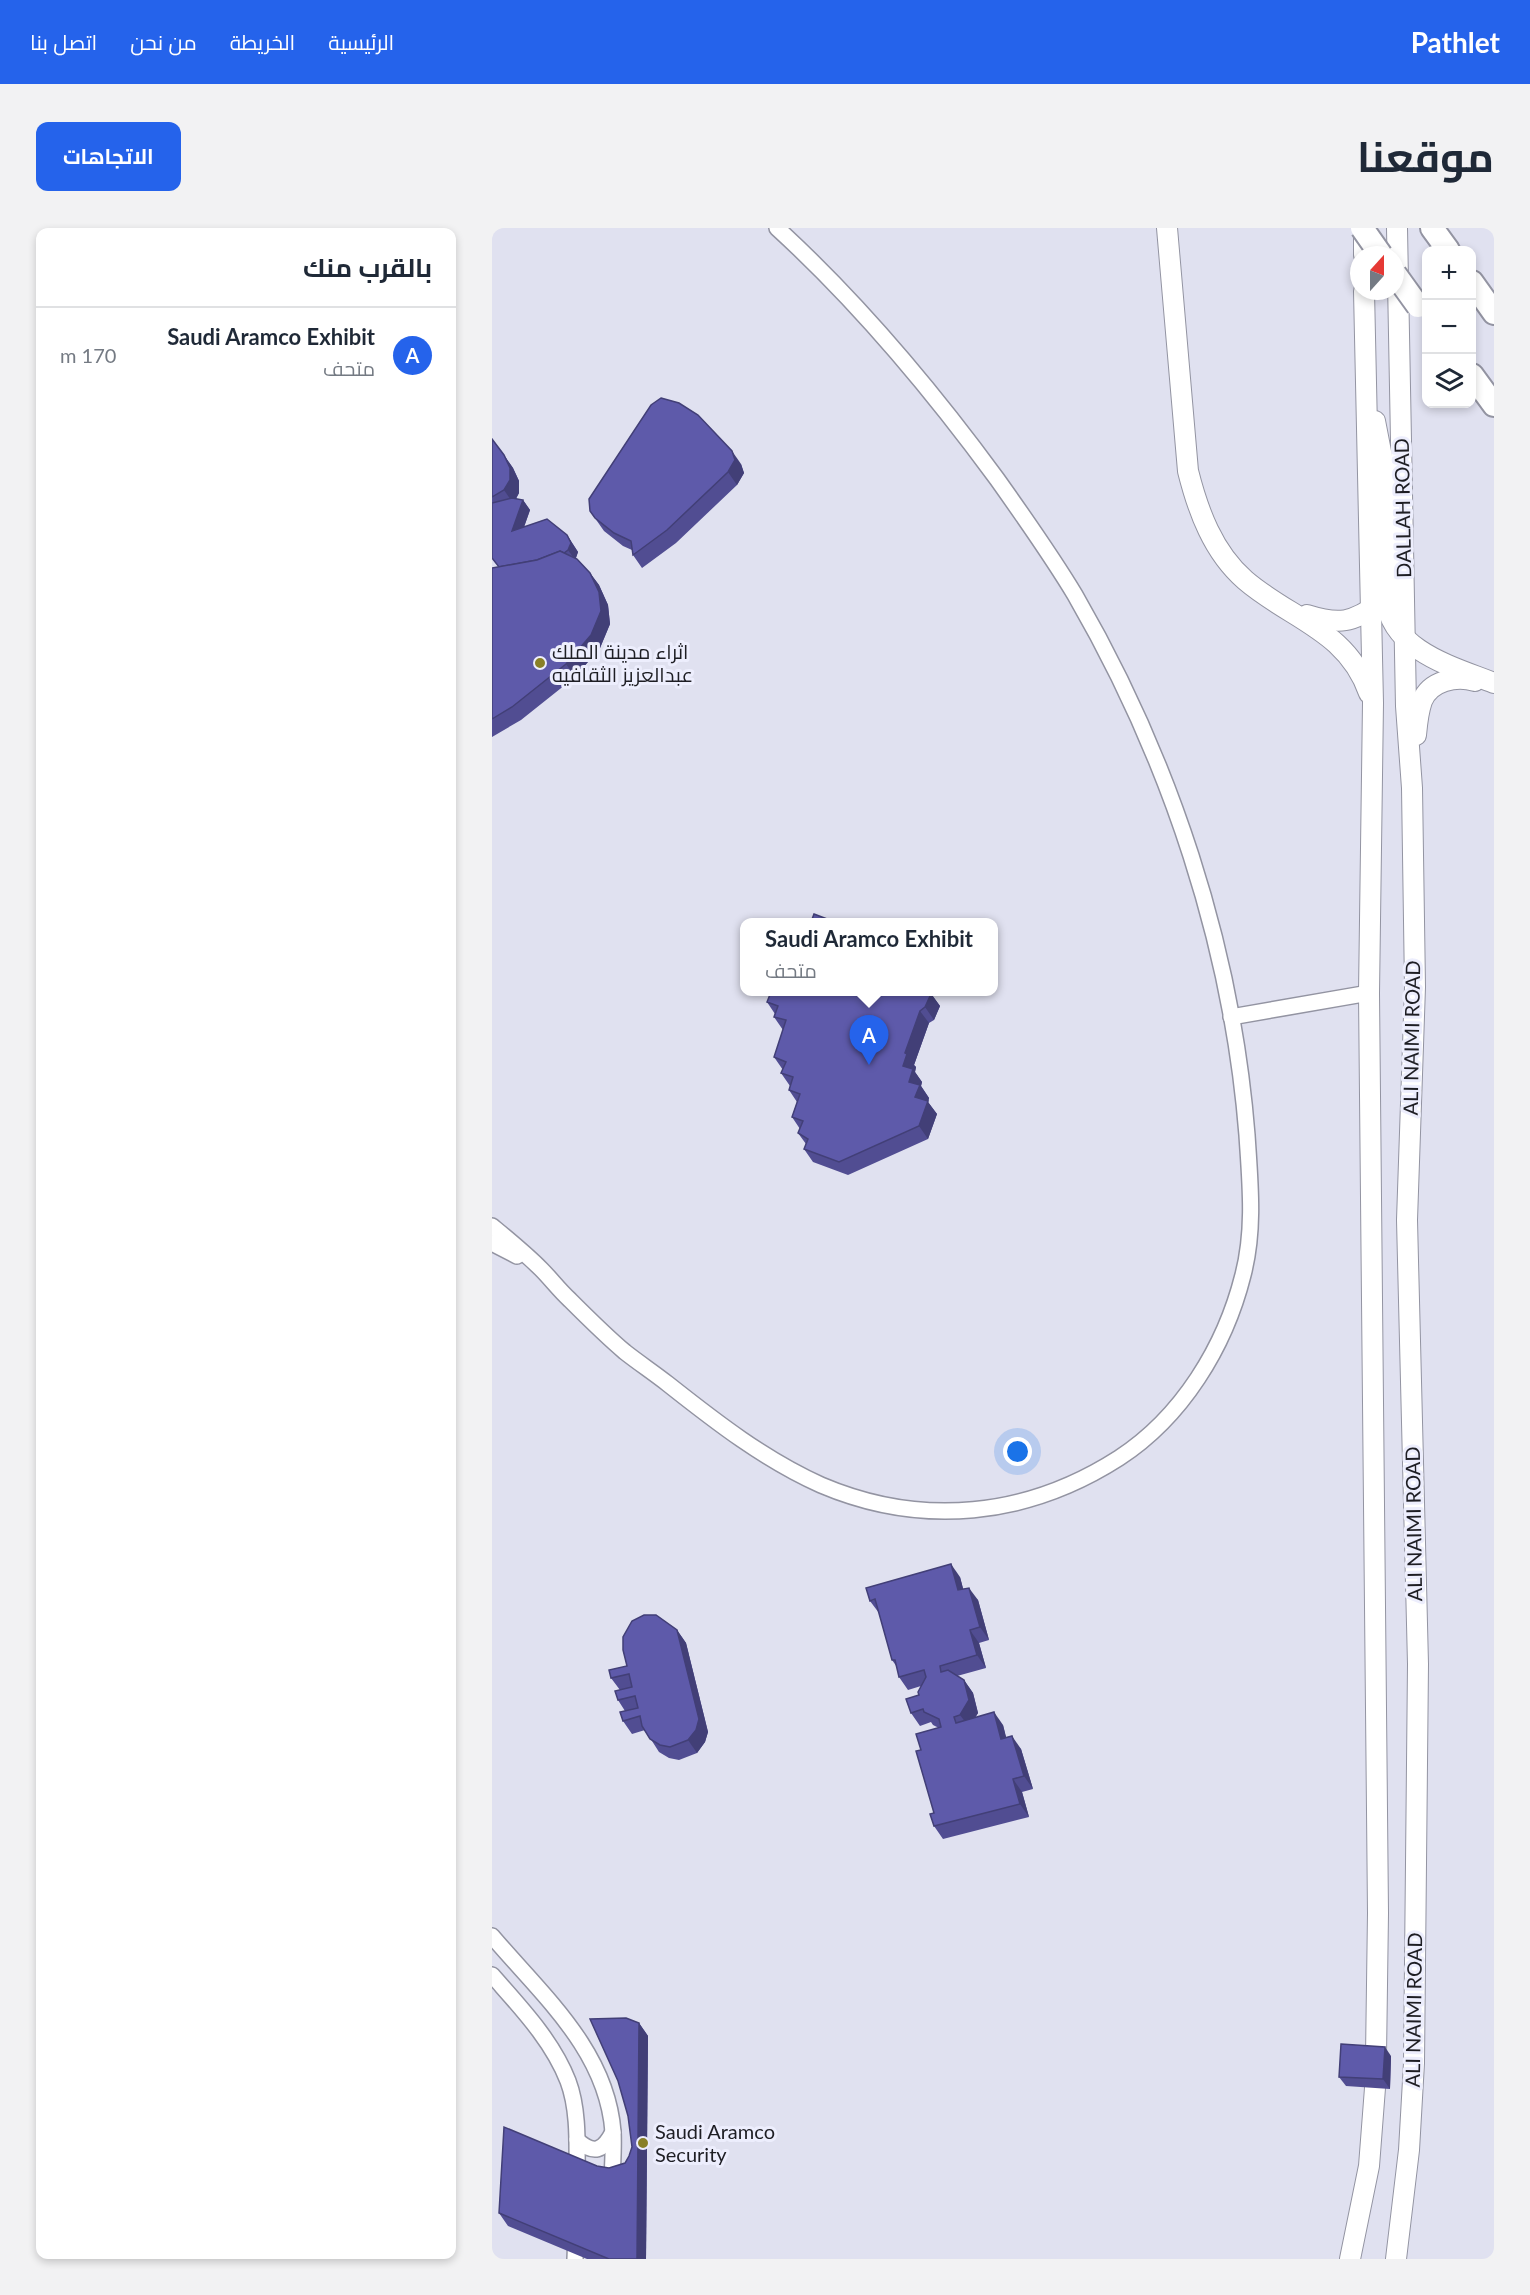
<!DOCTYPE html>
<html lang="ar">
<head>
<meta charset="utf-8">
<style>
  body { margin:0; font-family:Lato,Cairo,sans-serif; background:#f2f2f3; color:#1f2937; direction:rtl }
  .controls { position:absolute; right:18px; top:18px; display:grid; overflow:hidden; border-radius:12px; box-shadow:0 3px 9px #0003 }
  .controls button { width:54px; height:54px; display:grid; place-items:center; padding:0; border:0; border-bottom:2px solid #e0e1e3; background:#fff; color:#1f2937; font:30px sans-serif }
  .compass { position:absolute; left:858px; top:18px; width:54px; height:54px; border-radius:50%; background:#fff; box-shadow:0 3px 9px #0003; rotate:21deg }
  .you { position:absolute; left:526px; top:1224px; width:21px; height:21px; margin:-15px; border:4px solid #fff; border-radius:50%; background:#1a73e8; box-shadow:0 0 0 9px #1a73e833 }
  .badge { display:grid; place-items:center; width:39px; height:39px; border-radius:50%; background:#2563eb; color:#fff; font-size:20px; font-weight:700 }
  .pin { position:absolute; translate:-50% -50px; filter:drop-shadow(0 2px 3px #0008) }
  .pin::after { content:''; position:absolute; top:32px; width:21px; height:18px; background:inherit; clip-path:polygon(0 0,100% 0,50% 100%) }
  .popup { position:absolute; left:248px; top:690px; width:258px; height:78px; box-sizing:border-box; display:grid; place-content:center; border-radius:12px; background:#fff; filter:drop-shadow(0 2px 4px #0005); font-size:20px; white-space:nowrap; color:#747a83 }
  .popup b { font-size:22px; color:#1f2937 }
  .popup::after { content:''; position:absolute; left:50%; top:100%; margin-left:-12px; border:12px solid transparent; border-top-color:#fff }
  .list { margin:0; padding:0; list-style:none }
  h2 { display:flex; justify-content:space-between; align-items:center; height:78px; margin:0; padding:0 24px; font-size:26px }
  h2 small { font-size:20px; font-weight:400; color:#747a83 }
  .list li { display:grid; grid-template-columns:39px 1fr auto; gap:18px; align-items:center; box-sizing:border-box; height:96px; padding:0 24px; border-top:2px solid #e0e1e3 }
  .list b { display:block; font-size:22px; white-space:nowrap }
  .list p { margin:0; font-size:20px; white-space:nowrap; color:#747a83 }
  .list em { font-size:20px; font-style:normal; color:#747a83 }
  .icon { flex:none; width:33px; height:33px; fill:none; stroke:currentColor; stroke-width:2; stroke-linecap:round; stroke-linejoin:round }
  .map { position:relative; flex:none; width:1002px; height:2031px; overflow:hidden; direction:ltr; border-radius:12px }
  header { display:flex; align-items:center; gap:36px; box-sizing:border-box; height:84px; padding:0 30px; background:#2563eb; color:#fff }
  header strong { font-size:28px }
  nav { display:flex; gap:33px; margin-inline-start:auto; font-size:21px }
  .intro { display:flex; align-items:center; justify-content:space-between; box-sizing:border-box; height:144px; padding:0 36px }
  h1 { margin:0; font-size:42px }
  .button { padding:15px 27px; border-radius:12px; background:#2563eb; color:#fff; font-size:21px; font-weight:700 }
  main { display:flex; gap:36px; padding:0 36px }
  aside { flex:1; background:#fff; border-radius:12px; box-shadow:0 3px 9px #0003 }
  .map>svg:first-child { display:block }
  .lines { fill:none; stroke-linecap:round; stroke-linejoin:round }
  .minor-casing { stroke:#9394a2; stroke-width:18 }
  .major-casing { stroke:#9394a2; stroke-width:22 }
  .highway-casing { stroke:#9394a2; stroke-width:26 }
  .minor { stroke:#fff; stroke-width:15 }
  .major { stroke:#fff; stroke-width:20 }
  .highway { stroke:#fff; stroke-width:22 }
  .highway-bridge-casing { stroke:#9394a2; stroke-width:26; stroke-linecap:butt }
  .highway-bridge { stroke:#fff; stroke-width:22 }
  .wall { fill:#514d92 }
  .shaded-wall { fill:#423f77 }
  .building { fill:#5e5aaa; stroke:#423f77; stroke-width:1.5 }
  .poi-dot { fill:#898027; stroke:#edeefd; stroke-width:2 }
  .labels { text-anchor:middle; stroke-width:6; stroke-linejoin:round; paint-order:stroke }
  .street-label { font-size:20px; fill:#1e1e24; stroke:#edeefd }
  .poi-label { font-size:20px; fill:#1e1e24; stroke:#edeefd; text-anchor:start }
</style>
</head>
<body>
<header>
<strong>Pathlet</strong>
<nav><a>الرئيسية</a><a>الخريطة</a><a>من نحن</a><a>اتصل بنا</a></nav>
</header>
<div class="intro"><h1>موقعنا</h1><a class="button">الاتجاهات</a></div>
<main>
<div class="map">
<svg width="1002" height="2031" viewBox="0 0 1002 2031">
  <rect width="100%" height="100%" fill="#e0e1f0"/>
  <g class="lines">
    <!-- minor casing -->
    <g class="minor-casing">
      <g id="minor">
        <polyline points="739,789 877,765"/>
        <path d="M0,998C17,1012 33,1025 49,1041C59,1051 67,1062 78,1072C96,1090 114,1108 133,1124C147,1135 162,1145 176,1156C224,1194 273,1232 329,1257C430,1300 535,1289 627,1230C690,1189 733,1119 751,1047C763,1001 758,954 755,907C740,718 678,531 583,367C559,327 532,289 505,251C439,161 367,75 285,0"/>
        <polyline points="0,1015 25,1028"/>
        <path d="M0,1708C49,1766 115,1822 121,1904C122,1922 120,1941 120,1959"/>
        <path d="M0,1747C28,1779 60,1812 76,1853C87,1882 85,1918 85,1949"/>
        <path d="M85,1912C102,1927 111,1923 121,1904"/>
        <polyline points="83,2031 84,2006"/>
      </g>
    </g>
    <!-- major casing -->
    <g class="major-casing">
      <g id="major">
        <path d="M675,0L696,243C706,283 721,324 753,352C798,391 855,402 877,465"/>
        <polyline points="872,0 872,27"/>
        <polyline points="872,63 881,475 877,765 886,1685 884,1828"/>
        <path d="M883,193L890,229L894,371C899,423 962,439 1002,455"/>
        <path d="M815,387C847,397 860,395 888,375"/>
        <path d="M924,507C925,496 926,484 930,473C938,453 964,447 983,453"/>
        <polyline points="858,2031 877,1938 883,1860"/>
        <polyline points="904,2031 917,1922 922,1835 926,1436 915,992 923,759 920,560 914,478 905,0"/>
      </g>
    </g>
    <!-- highway casing -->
    <g class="highway-casing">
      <g id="highway">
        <polyline points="940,0 956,22"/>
        <polyline points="980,54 1002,85"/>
        <polyline points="980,147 1002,177"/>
      </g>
    </g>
    <!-- minor -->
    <use href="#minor" class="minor"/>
    <!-- major -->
    <use href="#major" class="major"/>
    <!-- highway -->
    <use href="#highway" class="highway"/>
    <!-- highway-bridge casing -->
    <g class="highway-bridge-casing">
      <g id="highway-bridge">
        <polyline points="870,0 889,27"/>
        <polyline points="903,46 926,78"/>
      </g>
    </g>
    <!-- highway-bridge -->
    <use href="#highway-bridge" class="highway-bridge"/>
  </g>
  <!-- wall -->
  <g class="wall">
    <polygon points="0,211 21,240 27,253 27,265 24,271 31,272 38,282 32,299 75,307 86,324 84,330 98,345 107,357 116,377 118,396 108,420 83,449 29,492 0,509 0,340 7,339 0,330"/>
    <polygon points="249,236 252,245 245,257 184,315 150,340 141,327 140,322 131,318 112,303 98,283"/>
    <polygon points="440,767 448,778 442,792 437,795 422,837 424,839 423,844 430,854 429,858 437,870 436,874 445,886 436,911 356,947 321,934 312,921 314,916 306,905 308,901 300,889 305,874 297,862 298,858 289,845 291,842 282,829 291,802 282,789 283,786 275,774"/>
    <polygon points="468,1349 471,1361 486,1372 497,1412 487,1415 494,1440 465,1448 472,1452 481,1465 486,1485 483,1490 511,1497 514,1510 529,1521 541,1561 530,1564 537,1589 451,1611 442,1598 442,1585 429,1522 447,1500 441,1497 439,1494 428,1498 419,1485 427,1467 429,1458 416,1462 407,1449 405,1439 400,1432 387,1385 378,1373"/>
    <polygon points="185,1402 194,1415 216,1504 213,1514 205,1525 187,1532 177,1530 167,1524 153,1502 140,1506 131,1493 133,1483 126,1472 128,1462 119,1450 135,1438"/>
    <polygon points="147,1795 156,1808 154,2031 95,2031 16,1998 7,1985 105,1938 117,1940 133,1935 137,1928 140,1919"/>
    <polygon points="899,1828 898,1861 854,1858 847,1849"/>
  </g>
  <!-- shaded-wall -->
  <g class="shaded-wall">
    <polygon points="240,223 249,236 252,245 245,257 236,244"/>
    <polygon points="12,227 21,240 27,253 27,265 21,275 12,262"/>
    <polygon points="31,272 38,282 27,313 20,303"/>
    <polygon points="75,307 86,324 83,332 76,322"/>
    <polygon points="98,345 107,357 116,377 118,396 108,420 83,449 74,436"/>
    <polygon points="429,764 441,764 440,767 448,778 442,792 433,779"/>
    <polygon points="428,783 437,795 422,837 424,839 423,844 430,854 429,858 437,870 436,874 445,886 436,911 427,898 423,869 411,838 413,825"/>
    <polygon points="459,1336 468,1349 475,1375 466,1362"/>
    <polygon points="477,1360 486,1372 497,1412 488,1399"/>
    <polygon points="185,1402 194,1415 216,1504 213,1514 205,1525 196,1512"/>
    <polygon points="478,1402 487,1415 494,1440 485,1427"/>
    <polygon points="472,1452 481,1465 486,1485 477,1499 468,1487"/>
    <polygon points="502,1484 511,1497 518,1524 509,1511"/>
    <polygon points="520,1508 529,1521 541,1561 532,1548"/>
    <polygon points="521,1551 530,1564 537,1589 528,1576"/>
    <polygon points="147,1795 156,1808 154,2031 145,2031"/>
    <polygon points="893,1819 899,1828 898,1861 891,1851"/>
  </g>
  <!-- building -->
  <g class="building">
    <polygon points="169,170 187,175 206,187 240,223 243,232 236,244 175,302 141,327 139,313 122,305 103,290 98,283 97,271 159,177"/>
    <polygon points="0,211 12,227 18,240 18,252 12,262 0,269"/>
    <polygon points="20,270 31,272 20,303 55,291 75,307 79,315 76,322 72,325 68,323 45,332 7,339 0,330 0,275"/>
    <polygon points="68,323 85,331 98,345 107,364 109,383 99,407 74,436 20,479 0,491 0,340 45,332"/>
    <polygon points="322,686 343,694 319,694"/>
    <polygon points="279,764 433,764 439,766 433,779 428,783 413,825 415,826 411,838 421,841 417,854 428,857 423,869 436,873 427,898 347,934 312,921 316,911 306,905 311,893 300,889 308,866 297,862 301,849 289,845 294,834 282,829 294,792 282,789 286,778 275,774"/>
    <polygon points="459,1336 466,1362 477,1360 488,1399 478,1402 485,1427 448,1438 449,1444 456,1442 472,1452 477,1472 468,1487 462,1489 464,1495 502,1484 509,1511 520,1508 532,1548 521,1551 528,1576 442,1598 438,1586 442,1585 424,1523 429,1522 424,1506 449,1499 447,1491 432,1484 431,1481 419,1485 414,1471 427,1467 426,1464 434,1449 432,1442 407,1449 403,1432 400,1432 383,1371 378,1373 374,1360"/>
    <polygon points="152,1387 164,1387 185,1402 207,1491 204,1502 196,1512 178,1519 168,1517 158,1511 150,1498 148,1488 131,1493 128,1484 146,1480 143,1468 126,1472 123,1463 140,1459 137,1446 119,1450 117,1442 135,1438 131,1422 131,1409 140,1393"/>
    <polygon points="134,1790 147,1795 145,2031 117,2031 7,1985 12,1899 105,1938 117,1940 133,1935 137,1928 140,1919 136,1888 126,1853 98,1791"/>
    <polygon points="849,1816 893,1819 891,1851 847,1849"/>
  </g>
  <!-- markers -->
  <g class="poi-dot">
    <circle cx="48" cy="435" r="6"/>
    <circle cx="151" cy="1915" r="6"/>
  </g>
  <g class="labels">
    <!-- street labels -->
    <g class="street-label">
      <text transform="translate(911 280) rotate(-91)" y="7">DALLAH ROAD</text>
      <text transform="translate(920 810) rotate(-89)" y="7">ALI NAIMI ROAD</text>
      <text transform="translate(922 1296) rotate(-91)" y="7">ALI NAIMI ROAD</text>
      <text transform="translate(922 1782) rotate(-89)" y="7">ALI NAIMI ROAD</text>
    </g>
    <!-- poi labels -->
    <g class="poi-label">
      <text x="60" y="431">اثراء مدينة الملك<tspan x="60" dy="23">عبدالعزيز الثقافيه</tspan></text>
      <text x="163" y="1911">Saudi Aramco<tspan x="163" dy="23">Security</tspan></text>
    </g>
  </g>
</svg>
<div class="controls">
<button>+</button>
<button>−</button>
<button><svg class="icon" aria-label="layers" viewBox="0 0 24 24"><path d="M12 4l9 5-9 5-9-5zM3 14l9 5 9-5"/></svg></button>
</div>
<svg class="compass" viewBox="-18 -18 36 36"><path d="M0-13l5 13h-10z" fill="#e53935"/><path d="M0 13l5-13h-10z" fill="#747a83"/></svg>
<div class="you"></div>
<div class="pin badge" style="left:377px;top:837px">A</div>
<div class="popup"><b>Saudi Aramco Exhibit</b>متحف</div>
</div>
<aside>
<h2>بالقرب منك<small></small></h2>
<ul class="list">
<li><span class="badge">A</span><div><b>Saudi Aramco Exhibit</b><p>متحف</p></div><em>170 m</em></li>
</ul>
</aside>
</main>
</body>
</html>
